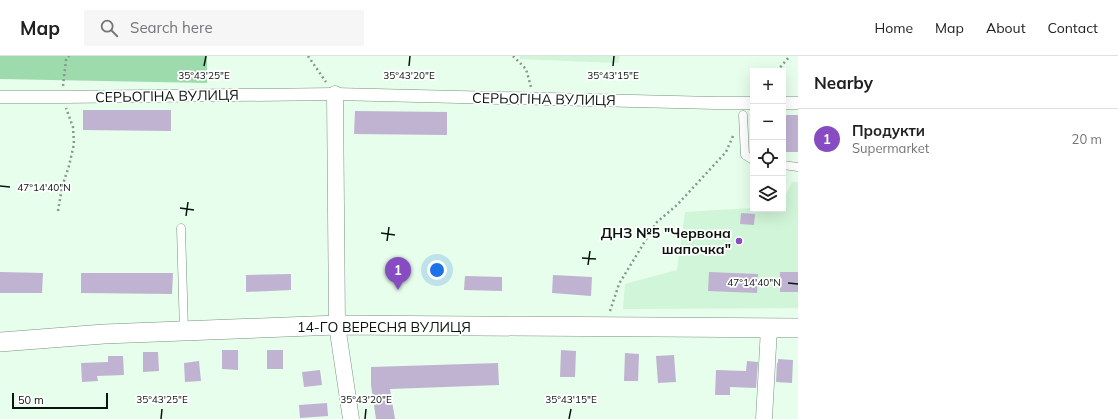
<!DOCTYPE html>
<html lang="en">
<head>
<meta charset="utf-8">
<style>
  body { margin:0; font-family:Mulish,sans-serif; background:#f6f6f6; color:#202124 }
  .controls { position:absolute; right:12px; top:12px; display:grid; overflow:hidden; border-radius:0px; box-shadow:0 4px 16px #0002 }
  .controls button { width:36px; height:36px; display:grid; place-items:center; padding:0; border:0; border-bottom:1px solid #e0e0e0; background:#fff; color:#202124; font:20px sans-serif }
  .scale { position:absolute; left:12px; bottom:10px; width:96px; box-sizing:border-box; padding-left:4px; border:2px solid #09140c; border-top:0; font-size:11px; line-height:14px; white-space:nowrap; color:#09140c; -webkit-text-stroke:3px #fff; paint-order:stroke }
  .you { position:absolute; left:437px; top:214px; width:14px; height:14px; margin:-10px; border:3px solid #fff; border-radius:50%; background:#1a73e8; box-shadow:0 0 0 6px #1a73e833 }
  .badge { display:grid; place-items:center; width:26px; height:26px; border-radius:50%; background:#884cc2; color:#fff; font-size:13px; font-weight:700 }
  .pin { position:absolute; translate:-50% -33px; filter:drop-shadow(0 1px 2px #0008) }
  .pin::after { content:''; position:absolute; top:21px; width:14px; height:12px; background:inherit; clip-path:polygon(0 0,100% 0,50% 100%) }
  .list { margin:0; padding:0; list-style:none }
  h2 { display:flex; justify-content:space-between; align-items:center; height:52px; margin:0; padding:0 16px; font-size:17px }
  h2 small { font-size:13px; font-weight:400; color:#757577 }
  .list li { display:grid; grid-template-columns:26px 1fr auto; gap:12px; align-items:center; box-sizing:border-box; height:60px; padding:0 16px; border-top:1px solid #e0e0e0 }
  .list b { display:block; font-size:15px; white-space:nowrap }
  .list p { margin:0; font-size:13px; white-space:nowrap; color:#757577 }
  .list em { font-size:13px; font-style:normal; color:#757577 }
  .icon { flex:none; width:22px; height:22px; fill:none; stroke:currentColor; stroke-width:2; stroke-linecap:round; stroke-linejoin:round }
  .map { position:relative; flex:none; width:798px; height:363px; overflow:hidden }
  header { display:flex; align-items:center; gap:24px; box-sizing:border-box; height:56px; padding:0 20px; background:#fff; border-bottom:1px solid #e0e0e0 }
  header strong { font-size:19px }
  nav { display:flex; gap:22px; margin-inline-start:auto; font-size:14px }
  .search { width:280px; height:36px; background:#f6f6f6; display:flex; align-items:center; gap:10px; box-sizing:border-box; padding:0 14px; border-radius:0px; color:#757577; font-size:15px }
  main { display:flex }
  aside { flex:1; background:#fff }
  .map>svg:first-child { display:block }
  .built { fill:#d0f5d8 }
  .green { fill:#9edbac }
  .building { fill:#bfb3d1 }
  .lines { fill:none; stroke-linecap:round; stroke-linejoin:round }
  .service-casing { stroke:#78937d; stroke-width:9 }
  .pedestrian-casing { stroke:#78937d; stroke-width:13 }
  .minor-casing { stroke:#78937d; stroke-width:17 }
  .tertiary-casing { stroke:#78937d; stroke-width:20 }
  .path { stroke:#86998a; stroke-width:2.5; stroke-dasharray:2 3; stroke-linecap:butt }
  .service { stroke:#fff; stroke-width:8 }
  .pedestrian { stroke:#fff; stroke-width:12 }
  .minor { stroke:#fff; stroke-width:16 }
  .tertiary { stroke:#fff; stroke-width:19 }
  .ticks { fill:none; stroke:#09140c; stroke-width:1.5 }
  .poi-dot { fill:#884cc2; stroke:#fff; stroke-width:1.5 }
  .labels { text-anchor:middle; stroke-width:3.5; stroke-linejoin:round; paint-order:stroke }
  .street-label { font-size:14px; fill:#09140c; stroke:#fff }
  .poi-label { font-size:14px; font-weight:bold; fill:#09140c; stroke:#fff; text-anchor:end }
  .ticks-label { font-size:10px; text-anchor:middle; fill:#09140c; stroke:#fff; stroke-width:3.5; stroke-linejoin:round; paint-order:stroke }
</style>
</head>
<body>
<header>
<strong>Map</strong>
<div class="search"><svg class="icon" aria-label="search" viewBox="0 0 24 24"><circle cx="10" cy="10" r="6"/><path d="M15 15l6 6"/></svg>Search here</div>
<nav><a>Home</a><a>Map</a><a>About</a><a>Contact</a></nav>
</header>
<main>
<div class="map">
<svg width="798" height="363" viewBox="0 0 798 363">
  <rect width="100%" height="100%" fill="#e6feeb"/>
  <!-- built -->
  <g class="built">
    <polygon points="520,0 620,0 618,7 520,3"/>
    <polygon points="792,126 798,126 798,252 623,253 625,228 677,214 685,156 753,152 753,153 783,153 783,145"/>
  </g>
  <!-- green -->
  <polygon class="green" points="0,0 207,0 207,27 0,23"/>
  <!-- building -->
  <g class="building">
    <polygon points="83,54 171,54 171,75 83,74"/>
    <polygon points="355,55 447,56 447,79 354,78"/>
    <rect x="783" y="59" width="15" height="37"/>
    <polygon points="741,157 755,158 754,169 740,168"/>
    <polygon points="0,216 43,217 42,237 0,237"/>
    <polygon points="709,216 758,218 757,237 708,235"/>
    <rect x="780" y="216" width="18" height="20"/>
    <polygon points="81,217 173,217 172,238 81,237"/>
    <polygon points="291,218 291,234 246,236 246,219"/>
    <polygon points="553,219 592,221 591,240 552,237"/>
    <polygon points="465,220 502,221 502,235 464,234"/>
    <polygon points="222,294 238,294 238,314 222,313"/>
    <rect x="267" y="294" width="16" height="19"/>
    <polygon points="561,294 576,295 575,321 560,321"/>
    <polygon points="143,296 158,296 159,315 143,316"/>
    <polygon points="625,297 639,298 638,325 624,325"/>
    <polygon points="674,299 676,326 658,327 656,300"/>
    <polygon points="108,300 123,300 124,319 97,320 98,325 82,326 81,307 108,306"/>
    <polygon points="778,303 793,304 792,327 776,326 777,307 778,307"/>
    <polygon points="199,305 201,325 185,326 184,307"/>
    <polygon points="747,305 758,306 756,332 730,331 730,339 715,339 716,314 746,315"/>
    <polygon points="498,307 499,329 390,333 395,363 376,363 371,329 371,311"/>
    <polygon points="320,314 322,329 304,331 302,316"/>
    <polygon points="327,347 328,360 300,362 299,349"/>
  </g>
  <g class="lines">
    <!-- service casing -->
    <g class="service-casing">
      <g id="service">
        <polyline points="743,59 745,99 753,104"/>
        <polyline points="783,109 798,111"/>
        <polyline points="181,172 184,275"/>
      </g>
    </g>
    <!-- pedestrian casing -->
    <g class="pedestrian-casing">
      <g id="pedestrian">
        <polyline points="0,41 63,41 335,38 716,47 753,47"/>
        <polyline points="783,47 798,47"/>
      </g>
    </g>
    <!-- minor casing -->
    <g class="minor-casing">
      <g id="minor">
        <polyline points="335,38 337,269 351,363"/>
        <polyline points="764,363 769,272"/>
      </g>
    </g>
    <!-- tertiary casing -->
    <g class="tertiary-casing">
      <polyline id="tertiary" points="0,286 104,278 337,269 798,272"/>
    </g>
    <!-- path -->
    <g class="path">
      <polyline points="308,0 326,26"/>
      <polyline points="513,0 526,13 531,31"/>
      <polyline points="777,15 790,0"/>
      <polyline points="63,30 66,4 69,0"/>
      <polyline points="58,155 62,131 69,110 74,88 73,71 66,52"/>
      <polyline points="610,255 619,228 656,167 677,149 726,96 733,80"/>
    </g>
    <!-- service -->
    <use href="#service" class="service"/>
    <!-- pedestrian -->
    <use href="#pedestrian" class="pedestrian"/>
    <!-- minor -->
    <use href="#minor" class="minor"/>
    <!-- tertiary -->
    <use href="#tertiary" class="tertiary"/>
  </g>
  <!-- ticks -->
  <path class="ticks" d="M204,10L206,0M409,10L410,0M613,10L614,0M0,130L10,131M180,152L194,154M186,160L188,146M381,177L395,179M387,185L389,171M582,202L596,203M588,209L590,195M788,227L798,228M161,363L162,353M365,363L366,353M569,363L571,353"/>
  <!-- markers -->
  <circle class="poi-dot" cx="739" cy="185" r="4"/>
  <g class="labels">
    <!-- street labels -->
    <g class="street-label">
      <text transform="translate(167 40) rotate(-1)" y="5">СЕРЬОГІНА ВУЛИЦЯ</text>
      <text transform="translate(544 43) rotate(1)" y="5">СЕРЬОГІНА ВУЛИЦЯ</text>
      <text x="384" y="276">14-ГО ВЕРЕСНЯ ВУЛИЦЯ</text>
    </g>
    <!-- poi labels -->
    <g class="poi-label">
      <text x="731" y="182">ДНЗ №5 "Червона<tspan x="731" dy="16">шапочка"</tspan></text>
    </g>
  </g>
  <g class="ticks-label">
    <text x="204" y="23">35°43'25"E</text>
    <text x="409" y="23">35°43'20"E</text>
    <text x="613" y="23">35°43'15"E</text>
    <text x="44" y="135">47°14'40"N</text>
    <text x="754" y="230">47°14'40"N</text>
    <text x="162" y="347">35°43'25"E</text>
    <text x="366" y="347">35°43'20"E</text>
    <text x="571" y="347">35°43'15"E</text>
  </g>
</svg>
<div class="controls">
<button>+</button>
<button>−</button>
<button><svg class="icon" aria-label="locate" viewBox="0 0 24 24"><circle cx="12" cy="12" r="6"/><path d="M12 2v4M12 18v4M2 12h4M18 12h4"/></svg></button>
<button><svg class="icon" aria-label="layers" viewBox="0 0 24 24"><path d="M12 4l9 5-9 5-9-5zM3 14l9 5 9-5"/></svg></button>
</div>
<div class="scale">50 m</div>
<div class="you"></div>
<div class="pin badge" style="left:398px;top:234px">1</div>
</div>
<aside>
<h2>Nearby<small></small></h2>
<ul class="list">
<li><span class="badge">1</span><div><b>Продукти</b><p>Supermarket</p></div><em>20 m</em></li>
</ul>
</aside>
</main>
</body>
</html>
